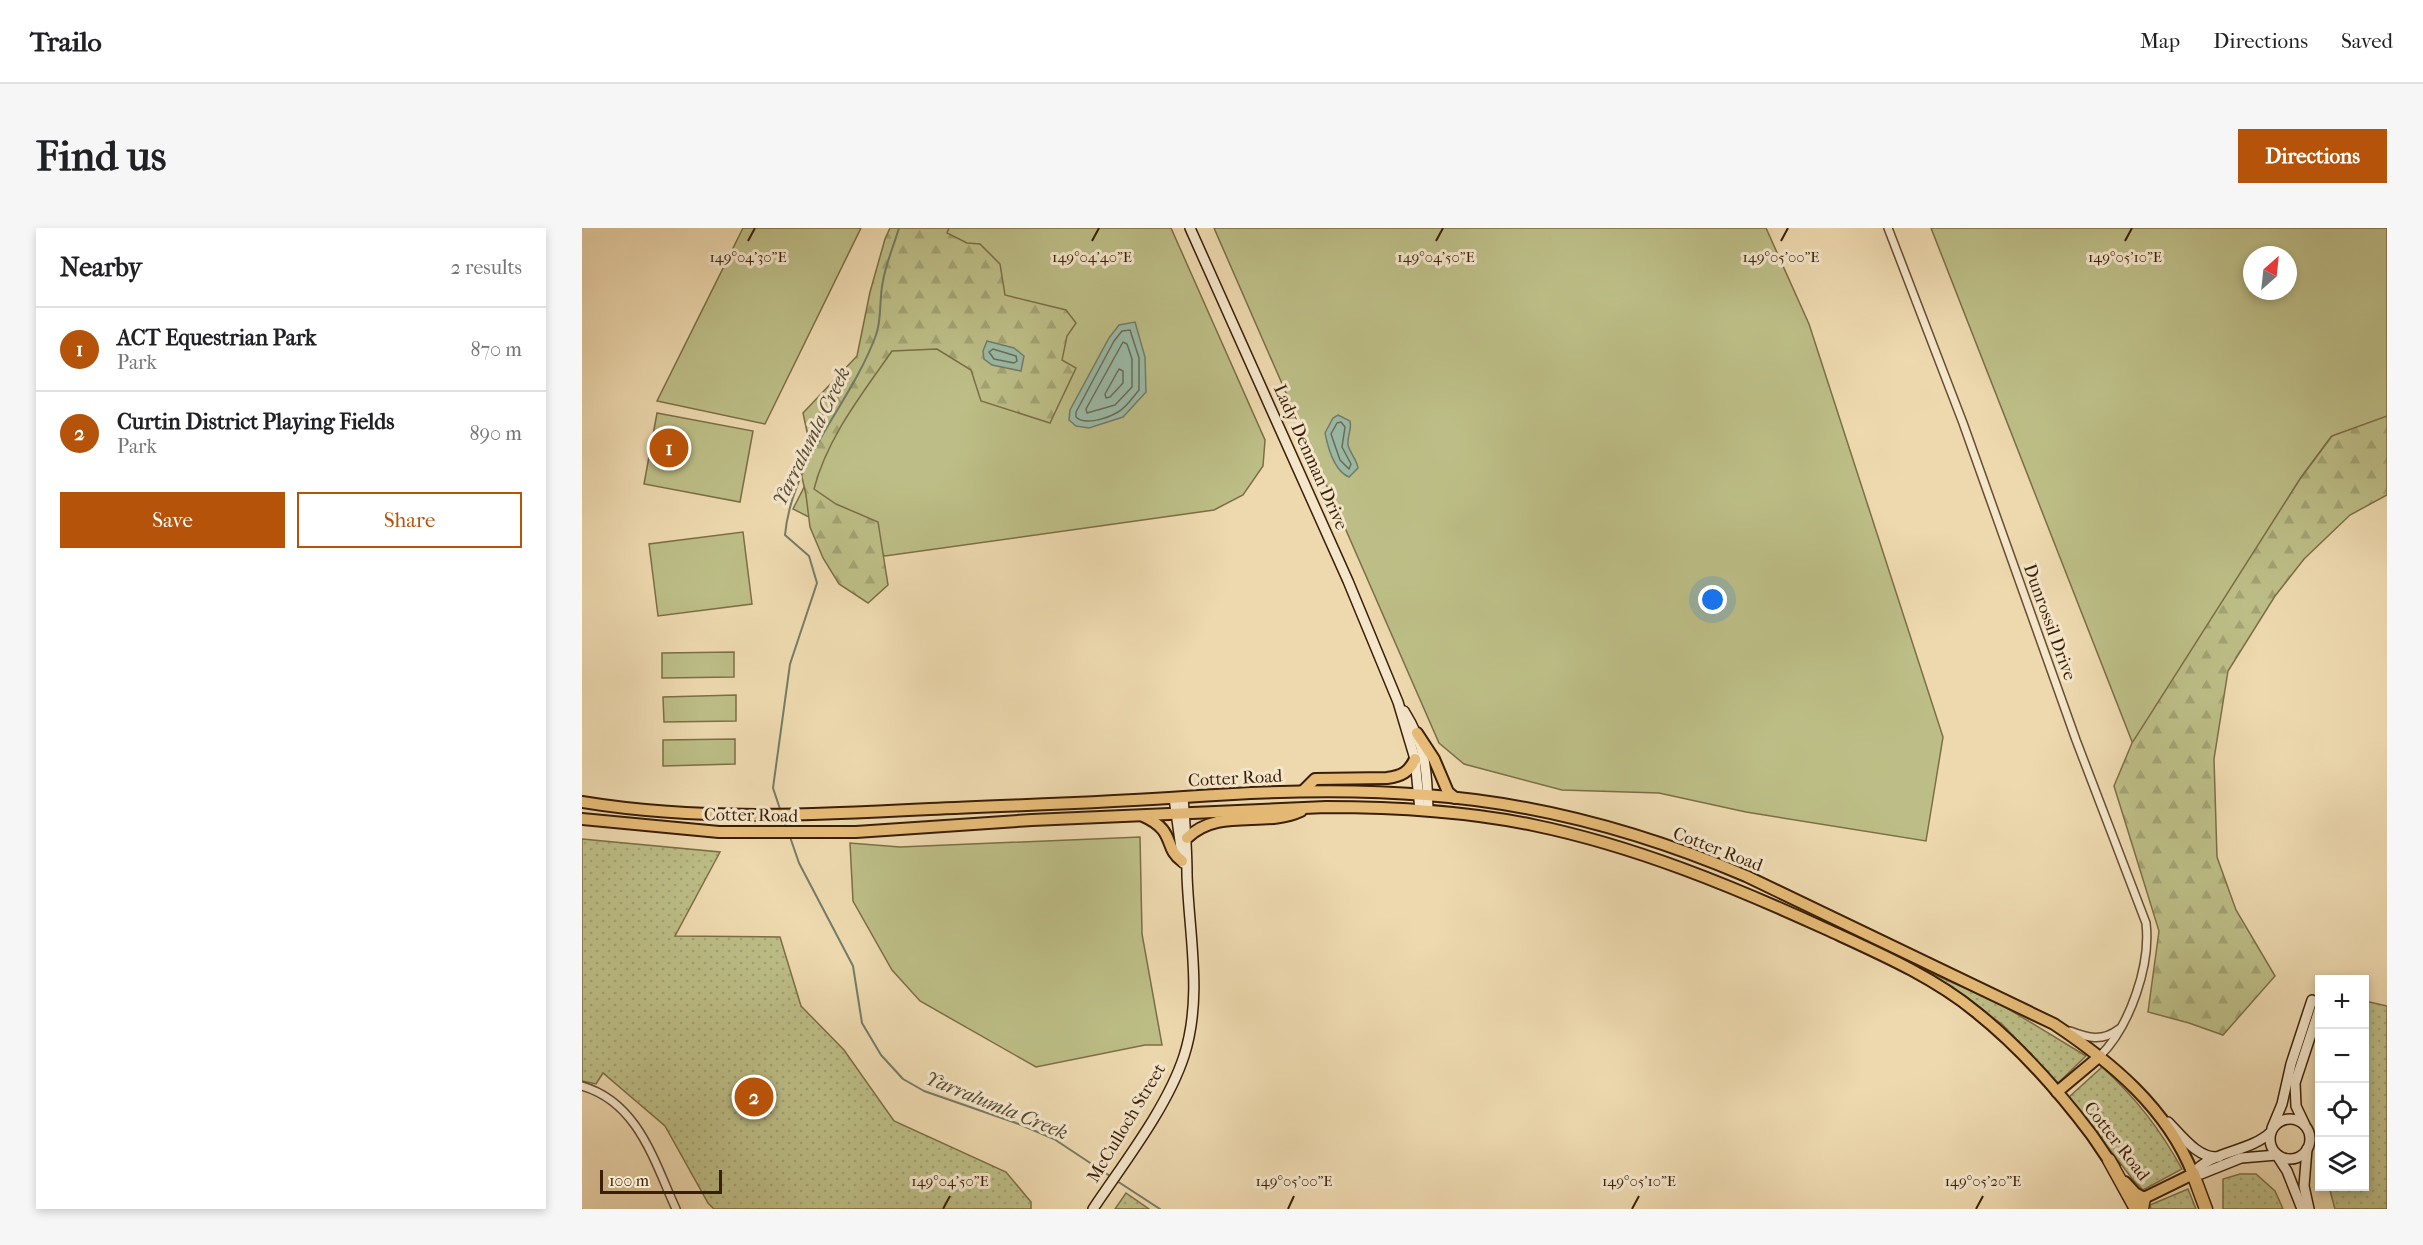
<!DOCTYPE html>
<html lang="en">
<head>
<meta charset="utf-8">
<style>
  body { margin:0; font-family:"IM FELL French Canon",serif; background:#f6f6f6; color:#202124 }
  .controls { position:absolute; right:18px; bottom:18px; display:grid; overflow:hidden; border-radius:0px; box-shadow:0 3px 9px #0003 }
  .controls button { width:54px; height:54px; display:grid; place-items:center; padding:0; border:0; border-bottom:2px solid #e0e0e0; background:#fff; color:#202124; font:30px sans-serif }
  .compass { position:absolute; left:1661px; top:18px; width:54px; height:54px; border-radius:50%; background:#fff; box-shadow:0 3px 9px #0003; rotate:27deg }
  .scale { position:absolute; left:18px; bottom:15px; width:122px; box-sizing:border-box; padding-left:6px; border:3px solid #3b1e06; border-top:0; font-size:16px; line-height:21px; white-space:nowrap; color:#3b1e06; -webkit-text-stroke:4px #f4e6cb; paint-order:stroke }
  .you { position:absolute; left:1131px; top:372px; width:21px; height:21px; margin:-15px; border:4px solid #fff; border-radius:50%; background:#1a73e8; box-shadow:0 0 0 9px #1a73e833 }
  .badge { display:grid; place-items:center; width:39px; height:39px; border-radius:50%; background:#b45309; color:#fff; font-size:20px; font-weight:700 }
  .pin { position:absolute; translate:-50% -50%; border:3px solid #fff; box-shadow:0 2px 6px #0006 }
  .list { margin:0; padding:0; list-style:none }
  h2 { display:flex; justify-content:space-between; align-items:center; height:78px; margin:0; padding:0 24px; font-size:26px }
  h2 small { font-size:20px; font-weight:400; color:#757577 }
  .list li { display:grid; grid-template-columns:39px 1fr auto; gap:18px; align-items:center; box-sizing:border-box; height:84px; padding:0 24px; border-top:2px solid #e0e0e0 }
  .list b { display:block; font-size:22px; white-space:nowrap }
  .list p { margin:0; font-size:20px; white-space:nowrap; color:#757577 }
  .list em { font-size:20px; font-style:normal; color:#757577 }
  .actions { display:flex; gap:12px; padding:18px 24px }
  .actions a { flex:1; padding:14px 0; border:2px solid #b45309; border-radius:0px; text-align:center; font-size:21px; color:#b45309 }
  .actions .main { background:#b45309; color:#fff }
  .icon { flex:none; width:33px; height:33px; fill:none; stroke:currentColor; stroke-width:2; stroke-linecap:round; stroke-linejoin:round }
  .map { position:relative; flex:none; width:1805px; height:981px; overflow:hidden; border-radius:0px }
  header { display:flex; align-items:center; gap:36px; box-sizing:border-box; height:84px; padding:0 30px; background:#fff; border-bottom:2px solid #e0e0e0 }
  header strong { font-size:28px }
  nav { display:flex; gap:33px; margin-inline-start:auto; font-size:21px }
  .intro { display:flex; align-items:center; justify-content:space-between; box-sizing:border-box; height:144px; padding:0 36px }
  h1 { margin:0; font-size:42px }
  .button { padding:15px 27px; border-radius:0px; background:#b45309; color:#fff; font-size:21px; font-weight:700 }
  main { display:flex; gap:36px; padding:0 36px }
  aside { flex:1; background:#fff; border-radius:0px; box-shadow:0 3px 9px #0003 }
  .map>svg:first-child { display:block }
  .green { fill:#bdbe87; stroke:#7c6e46; stroke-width:1.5; fill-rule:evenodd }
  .forest { fill:url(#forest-firs); stroke:#7c6e46; stroke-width:1.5 }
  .park { fill:url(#park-dots); stroke:#7c6e46; stroke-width:1.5 }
  .water { fill:#9abaa7; stroke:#747c67; stroke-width:1.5 }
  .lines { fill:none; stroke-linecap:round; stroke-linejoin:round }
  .shore { stroke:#6a6c56; stroke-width:1.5 }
  .stream { stroke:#747c67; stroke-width:2 }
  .street-casing { stroke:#684d30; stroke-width:10 }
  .secondary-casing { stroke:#3b1e06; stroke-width:12 }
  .primary-casing { stroke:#3b1e06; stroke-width:14 }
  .highway-casing { stroke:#3b1e06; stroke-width:15 }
  .street { stroke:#f4e6cb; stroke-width:7 }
  .secondary { stroke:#f4e6cb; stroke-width:9 }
  .primary { stroke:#e7bc78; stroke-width:10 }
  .highway { stroke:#e7bc78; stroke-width:12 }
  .ticks { fill:none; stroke:#3b1e06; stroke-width:2 }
  .labels { text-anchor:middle; stroke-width:6; stroke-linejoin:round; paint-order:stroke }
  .street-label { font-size:18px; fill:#3b1e06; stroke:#f4e6cb }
  .water-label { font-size:20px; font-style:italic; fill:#584d36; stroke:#f4e6cb }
  .ticks-label { font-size:15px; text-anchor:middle; fill:#3b1e06; stroke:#f4e6cb; stroke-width:6; stroke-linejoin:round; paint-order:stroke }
</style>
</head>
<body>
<header>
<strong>Trailo</strong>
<nav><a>Map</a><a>Directions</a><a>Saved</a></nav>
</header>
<div class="intro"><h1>Find us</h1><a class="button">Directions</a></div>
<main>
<aside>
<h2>Nearby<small>2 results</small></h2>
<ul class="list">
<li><span class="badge">1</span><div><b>ACT Equestrian Park</b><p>Park</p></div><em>870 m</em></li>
<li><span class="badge">2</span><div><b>Curtin District Playing Fields</b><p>Park</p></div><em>890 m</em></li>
</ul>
<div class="actions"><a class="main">Save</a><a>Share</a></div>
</aside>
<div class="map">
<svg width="1805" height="981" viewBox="0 0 1805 981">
  <defs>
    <pattern id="forest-firs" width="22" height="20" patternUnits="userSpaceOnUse" patternTransform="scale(1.5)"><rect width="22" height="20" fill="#bdbe87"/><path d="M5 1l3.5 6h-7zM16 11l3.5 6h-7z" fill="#a3a373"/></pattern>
    <pattern id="park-dots" width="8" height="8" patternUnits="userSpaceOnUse" patternTransform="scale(1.5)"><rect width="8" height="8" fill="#bdbe87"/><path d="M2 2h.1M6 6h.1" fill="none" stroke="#a3a373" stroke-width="1.8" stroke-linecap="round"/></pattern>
  </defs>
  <rect width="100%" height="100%" fill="#eed9af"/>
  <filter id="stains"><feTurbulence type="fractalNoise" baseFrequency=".00333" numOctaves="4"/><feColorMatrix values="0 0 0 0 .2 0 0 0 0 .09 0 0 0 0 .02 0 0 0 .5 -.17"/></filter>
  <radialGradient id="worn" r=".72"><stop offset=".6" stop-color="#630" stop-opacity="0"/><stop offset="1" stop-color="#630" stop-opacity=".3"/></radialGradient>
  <!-- green -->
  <g class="green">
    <polygon points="161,0 279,0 183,196 75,173"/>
    <polygon points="354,0 589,0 683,212 681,238 661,267 632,282 303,328 211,281"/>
    <polygon points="632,0 1184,0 1227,96 1361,509 1344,613 1164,584 1077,565 980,562 882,536 857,515"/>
    <path d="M1349,0H1805V189L1749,209L1720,248L1551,516ZM1670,27H1706V63H1670Z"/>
    <polygon points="75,185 171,203 158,274 62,256"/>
    <polygon points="161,304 170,376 76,388 67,316"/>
    <polygon points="152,424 152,449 80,450 80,425"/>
    <polygon points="154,467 154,493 82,494 81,469"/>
    <polygon points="153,511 153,536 81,538 81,512"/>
    <polygon points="558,609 560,706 580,817 563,817 454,839 338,773 310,742 271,673 268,615 318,619"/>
  </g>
  <!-- forest -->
  <g class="forest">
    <path d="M308,0H367L365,5L385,15L398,16L418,36L423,67L484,82L494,95L485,108L480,132L494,140L468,195L399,173L389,142L355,121L310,123C280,166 245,210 232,261L254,276L296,294L306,357L286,375L257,356L241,330L228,299L224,267L217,236L227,213L221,185L275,128L288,64L303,11Z"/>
    <polygon points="1805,188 1805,267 1768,287 1722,331 1693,368 1646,443 1632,531 1635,629 1654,682 1693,748 1641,807 1607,795 1566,784 1577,703 1532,558 1550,515 1718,251 1750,208"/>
  </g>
  <!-- park -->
  <g class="park">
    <polygon points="0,611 138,624 93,708 198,709 219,778 262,822 312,893 424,944 449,974 449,981 132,981 126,975 83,898 21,845 14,856 0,853"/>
    <polygon points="1335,739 1415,774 1504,828 1476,855 1420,796"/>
    <polygon points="1783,773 1805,778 1805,981 1753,981 1747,959 1782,958"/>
    <path d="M1520,839C1554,870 1578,901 1600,941L1561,962L1552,953L1487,869Z"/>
    <polygon points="1658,946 1674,946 1693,963 1701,981 1641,981 1641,951"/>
    <polygon points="1606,961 1614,981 1569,981 1568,977"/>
    <polygon points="544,965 567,981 533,981"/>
  </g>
  <!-- water -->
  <g class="water">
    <polygon points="553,94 563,129 564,164 541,189 507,200 494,198 487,192 488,182 527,110 537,97"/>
    <polygon points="405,113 432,120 442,128 439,143 410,137 402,131 401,123"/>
    <path d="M756,187L768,193C770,202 765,209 766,217C768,225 775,232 776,240L767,249C752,243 746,220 743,205L751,190Z"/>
  </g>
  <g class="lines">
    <!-- shore -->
    <g class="shore">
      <path d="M548,102L557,130V162C551,169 544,180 536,184C526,190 503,198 494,189V184L532,113L540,103Z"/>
      <polygon points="541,114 545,116 550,131 550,159 533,177 505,185 504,181"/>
      <polygon points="411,121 434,128 435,133 432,135 412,131 407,124"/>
      <polygon points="537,141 541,143 541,155 528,169 524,170 523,166"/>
      <polygon points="759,194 763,199 760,219 769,236 767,241 758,232 749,206 755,195"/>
    </g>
    <!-- stream -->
    <g class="stream">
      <path d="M199,584L191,560L208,436L235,355L227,328L203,307C210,232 269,176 294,107C300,91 297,70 301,53C304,35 312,17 317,0"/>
      <polyline points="201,589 205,601"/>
      <polyline points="207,606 217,635 271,738 280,795 299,827 321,851 342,863 434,895 472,911 531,950"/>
      <polyline points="535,953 578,981"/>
    </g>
    <!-- street casing -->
    <g class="street-casing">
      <g id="street">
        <path d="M1306,0L1381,195L1494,512L1564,695C1569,737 1548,798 1518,828"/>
        <path d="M1488,803C1506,810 1520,814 1537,801"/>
        <path d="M0,858C56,874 72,933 94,981"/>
      </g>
    </g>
    <!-- secondary casing -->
    <g class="secondary-casing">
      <g id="secondary">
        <polyline points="608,0 766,353 816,474 833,531 838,582"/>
        <path d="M822,483C844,518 845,543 846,582"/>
        <polyline points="592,570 601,635"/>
        <circle cx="1708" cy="911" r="20"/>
        <path d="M1586,894C1600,908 1616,931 1637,929"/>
        <polyline points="1723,897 1714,878 1713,855 1738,779"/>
        <polyline points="1690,900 1700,876 1709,836 1730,772"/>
        <polyline points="1725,921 1722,958 1727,981"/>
        <polyline points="1696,929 1705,943 1720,981"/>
        <path d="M1611,946C1627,923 1667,925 1689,904"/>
        <polyline points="1611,946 1619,946 1659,930 1695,927"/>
        <path d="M511,981C541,936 585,880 602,828C621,769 607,707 605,647C605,621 603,595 601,569"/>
      </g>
    </g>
    <!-- primary casing -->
    <g class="primary-casing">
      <g id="primary">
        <polyline points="835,505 852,531 866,564 873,570"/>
        <path d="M721,563L733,551L805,550C820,548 827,544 833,531"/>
        <path d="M0,574C115,593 233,587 348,581C433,577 518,575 602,569C683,563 764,560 844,567C954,575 1063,605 1164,648L1472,796C1529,834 1585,880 1611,946L1562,970L1553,965L1543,954"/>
        <path d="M561,588C595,603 581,620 600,633"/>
        <path d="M0,591L137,604H274L450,592L744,579C813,579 883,583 951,597C1053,618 1150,658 1244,701C1296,725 1350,748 1394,784C1438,819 1475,861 1509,906C1517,917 1524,929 1532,939"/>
        <path d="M605,610C637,579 683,600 719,583"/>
        <polyline points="1475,864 1518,828"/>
      </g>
    </g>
    <!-- highway casing -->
    <g class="highway-casing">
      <g id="highway">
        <polyline points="1527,932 1554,981"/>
        <polyline points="1611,946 1624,981"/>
        <polyline points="1560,981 1562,970"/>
      </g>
    </g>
    <!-- street -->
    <use href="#street" class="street"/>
    <!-- secondary -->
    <use href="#secondary" class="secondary"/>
    <!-- primary -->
    <use href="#primary" class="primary"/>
    <!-- highway -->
    <use href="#highway" class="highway"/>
  </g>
  <!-- ticks -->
  <path class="ticks" d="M166,13L173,0M510,13L517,0M854,13L861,0M1199,13L1206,0M1543,13L1550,0M361,981L368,968M706,981L712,968M1050,981L1057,968M1394,981L1401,968"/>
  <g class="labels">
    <!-- street labels -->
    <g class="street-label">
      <text transform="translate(729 229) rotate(66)" y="6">Lady Denman Drive</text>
      <text transform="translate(1468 394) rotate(70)" y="6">Dunrossil Drive</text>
      <text transform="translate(653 550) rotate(-3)" y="6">Cotter Road</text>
      <text transform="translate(169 587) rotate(1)" y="6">Cotter Road</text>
      <text transform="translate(1136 621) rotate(21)" y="6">Cotter Road</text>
      <text transform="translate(544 895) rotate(-59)" y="6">McCulloch Street</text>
      <text transform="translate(1535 913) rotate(52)" y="6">Cotter Road</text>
    </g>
    <!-- water labels -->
    <g class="water-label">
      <text transform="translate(229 208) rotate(-64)" y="7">Yarralumla Creek</text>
      <text transform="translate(415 877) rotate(22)" y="7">Yarralumla Creek</text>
    </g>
  </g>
  <g class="ticks-label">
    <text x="166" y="34">149°04'30"E</text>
    <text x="510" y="34">149°04'40"E</text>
    <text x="854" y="34">149°04'50"E</text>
    <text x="1199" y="34">149°05'00"E</text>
    <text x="1543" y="34">149°05'10"E</text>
    <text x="368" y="958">149°04'50"E</text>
    <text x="712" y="958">149°05'00"E</text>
    <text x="1057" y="958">149°05'10"E</text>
    <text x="1401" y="958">149°05'20"E</text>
  </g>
  <rect width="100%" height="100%" filter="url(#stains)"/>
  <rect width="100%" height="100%" fill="url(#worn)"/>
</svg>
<div class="controls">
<button>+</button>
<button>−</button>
<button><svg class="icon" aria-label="locate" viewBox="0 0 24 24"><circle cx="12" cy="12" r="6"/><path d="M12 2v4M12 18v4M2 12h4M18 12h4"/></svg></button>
<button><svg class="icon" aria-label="layers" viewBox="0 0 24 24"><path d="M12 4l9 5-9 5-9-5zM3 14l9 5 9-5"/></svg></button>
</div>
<svg class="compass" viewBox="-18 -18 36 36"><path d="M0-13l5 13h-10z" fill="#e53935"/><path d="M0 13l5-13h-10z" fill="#757577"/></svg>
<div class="scale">100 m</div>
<div class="you"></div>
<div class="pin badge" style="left:87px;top:220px">1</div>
<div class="pin badge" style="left:172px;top:869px">2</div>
</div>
</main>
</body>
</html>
